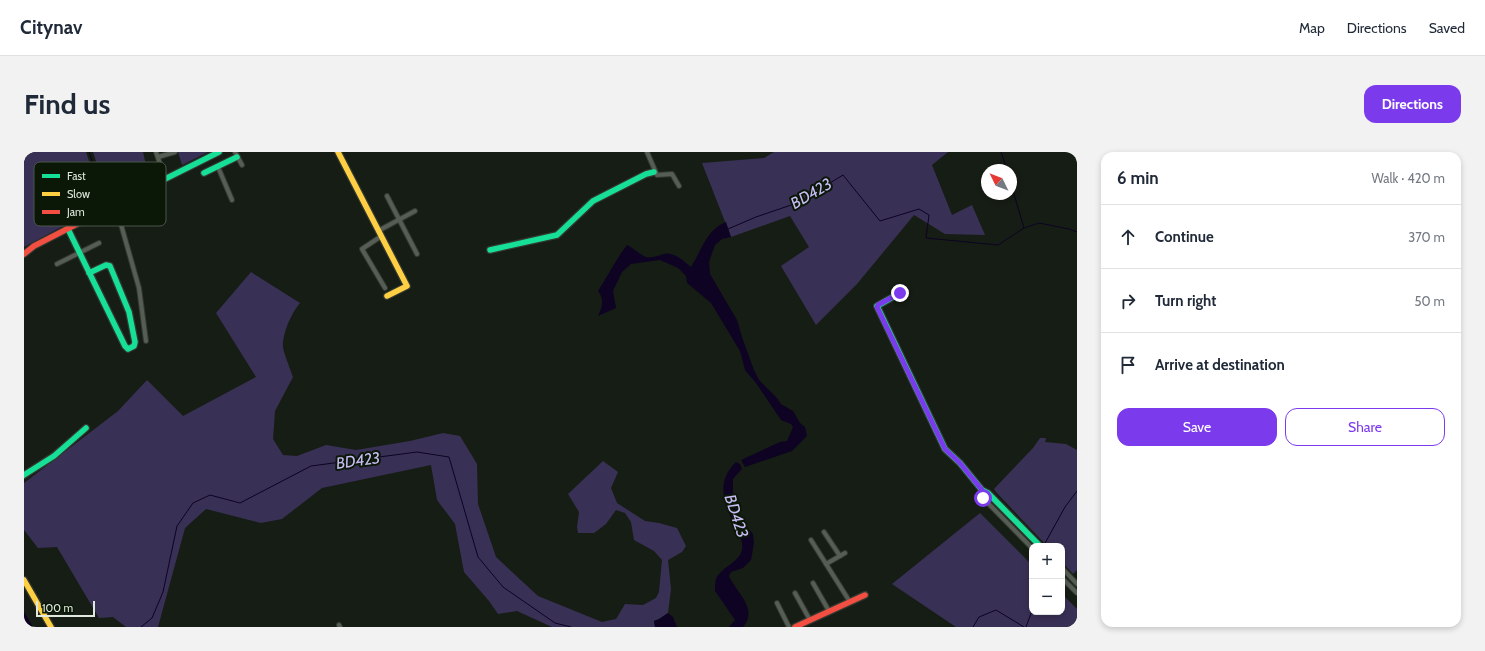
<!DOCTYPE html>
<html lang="en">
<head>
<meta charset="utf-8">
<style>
  body { margin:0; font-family:Cabin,sans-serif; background:#f2f2f3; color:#1f2937 }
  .controls { position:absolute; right:12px; bottom:12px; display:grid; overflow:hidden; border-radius:8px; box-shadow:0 2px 6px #0003 }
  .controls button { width:36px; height:36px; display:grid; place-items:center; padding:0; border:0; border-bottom:1px solid #e0e1e3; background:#fff; color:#1f2937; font:20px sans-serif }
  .compass { position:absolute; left:957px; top:12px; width:36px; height:36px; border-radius:50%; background:#fff; box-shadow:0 2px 6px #0003; rotate:313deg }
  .scale { position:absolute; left:12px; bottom:10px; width:59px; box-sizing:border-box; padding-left:4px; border:2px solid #e0e9de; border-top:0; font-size:11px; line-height:14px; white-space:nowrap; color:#e0e9de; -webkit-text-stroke:3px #0b1808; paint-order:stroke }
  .stop { position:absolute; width:12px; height:12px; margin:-9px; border:3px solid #7c3aed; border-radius:50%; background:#fff }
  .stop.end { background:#7c3aed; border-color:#fff; box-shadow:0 1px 4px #0008 }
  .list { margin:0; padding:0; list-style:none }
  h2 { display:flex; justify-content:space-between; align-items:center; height:52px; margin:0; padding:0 16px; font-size:17px }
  h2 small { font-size:13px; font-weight:400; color:#747a83 }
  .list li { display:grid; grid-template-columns:26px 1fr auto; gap:12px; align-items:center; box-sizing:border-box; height:64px; padding:0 16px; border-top:1px solid #e0e1e3 }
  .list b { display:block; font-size:15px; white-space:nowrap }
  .list em { font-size:13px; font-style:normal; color:#747a83 }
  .actions { display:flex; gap:8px; padding:12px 16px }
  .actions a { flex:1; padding:9px 0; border:1px solid #7c3aed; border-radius:12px; text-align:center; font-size:14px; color:#7c3aed }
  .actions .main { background:#7c3aed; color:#fff }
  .icon { flex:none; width:22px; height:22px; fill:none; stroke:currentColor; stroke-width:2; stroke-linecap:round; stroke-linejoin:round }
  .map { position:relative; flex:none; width:1053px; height:475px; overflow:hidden; border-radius:12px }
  header { display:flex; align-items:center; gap:24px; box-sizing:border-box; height:56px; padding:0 20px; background:#fff; border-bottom:1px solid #e0e1e3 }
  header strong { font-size:19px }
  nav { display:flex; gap:22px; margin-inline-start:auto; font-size:14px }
  .intro { display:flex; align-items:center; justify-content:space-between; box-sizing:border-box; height:96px; padding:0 24px }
  h1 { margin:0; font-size:28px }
  .button { padding:10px 18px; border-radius:12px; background:#7c3aed; color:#fff; font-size:14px; font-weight:700 }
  main { display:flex; gap:24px; padding:0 24px }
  aside { flex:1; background:#fff; border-radius:12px; box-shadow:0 2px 6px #0003 }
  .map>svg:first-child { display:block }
  .green { fill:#393055 }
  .water { fill:#0e0323 }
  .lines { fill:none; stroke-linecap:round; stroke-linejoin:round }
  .stream { stroke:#0e0323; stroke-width:1 }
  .street-casing { stroke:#333931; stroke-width:6 }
  .fast-casing { stroke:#333931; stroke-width:8 }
  .slow-casing { stroke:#333931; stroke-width:8 }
  .jam-casing { stroke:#333931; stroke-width:8 }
  .street { stroke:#565d54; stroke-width:4 }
  .fast { stroke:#16e098; stroke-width:5.5 }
  .slow { stroke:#ffcf43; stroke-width:5.5 }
  .jam { stroke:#f24e42; stroke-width:5.5 }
  .route { stroke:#7c3aed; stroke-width:5 }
  .labels { text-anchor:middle; stroke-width:4; stroke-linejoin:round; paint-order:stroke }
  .water-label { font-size:16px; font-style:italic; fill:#c8bcf4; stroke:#0b1808 }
  .key { fill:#0b1808; stroke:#4b5748; stroke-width:1 }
  .key-label { font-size:11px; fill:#e0e9de }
</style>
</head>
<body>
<header>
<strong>Citynav</strong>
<nav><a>Map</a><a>Directions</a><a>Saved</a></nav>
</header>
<div class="intro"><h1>Find us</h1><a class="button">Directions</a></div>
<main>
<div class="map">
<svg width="1053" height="475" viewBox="0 0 1053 475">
  <rect width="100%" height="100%" fill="#161d14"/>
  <!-- green -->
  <g class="green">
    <polygon points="0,0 62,0 80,52 0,95"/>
    <polygon points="69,0 119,0 122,13 128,27 85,48"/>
    <polygon points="154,0 184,0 158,13"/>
    <polygon points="750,0 924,0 908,13 928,63 948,53 961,83 921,82 890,63 833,132 792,173 757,114 785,95 766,64 707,85 678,11 740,6"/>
    <path d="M227,120L276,151C268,160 258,182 259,195C259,199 267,219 269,225L251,259L249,287L259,303L273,304L302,293L332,298L386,289L419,281L436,284L453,312L454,352L472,405L514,444L578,470L592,467L601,452L619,453L632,446L635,440L638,408L630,399L610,388L607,370L601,361L592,358L582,372L570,381H554L553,375L555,360L544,342L579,309L594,320L587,336L593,351L621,369L635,371L653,376L662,394L658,400L644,408L647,437L644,461L635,467L630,469L631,475H528L493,459L474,462L465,449L440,420L431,372L413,348L407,313L298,336L258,367L237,371L182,357L161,376L134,475H102L89,465L75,466L33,395L14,396L0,378V331L94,259L123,228L159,264L232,225L192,161Z"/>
    <polygon points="1016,286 1022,286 1021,290 1042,292 1053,298 1053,418 1049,422 1038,410 1038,394 1023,394 972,340 970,337 1009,296"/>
    <polygon points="956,361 1008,413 1008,460 1038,460 1038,442 1053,457 1053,475 932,475 868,432"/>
  </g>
  <!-- water -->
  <g class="water">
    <path d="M702,70L707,85L698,87L691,93L685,110L686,122L713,168L718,185L730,218L735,228L753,246L757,252L769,259L776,271L781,275L783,284L768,299L721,315L717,308L756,290L763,289L769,275L767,272L757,268L732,231L721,218L716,199L687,151L663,131L662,124L654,116L636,108L607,112L598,120L589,139L592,156L574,164C578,155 581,148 574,139C584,124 592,107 603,93C608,95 618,104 622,105C629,106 633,104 640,102C649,99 661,110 667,115C678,98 682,78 702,70Z"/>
    <path d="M712,310L716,312L718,317L709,327V343L717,368L729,382L730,391L727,408L719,416L707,420L705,424C712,440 735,457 719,475H705L711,468L691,439C691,435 691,430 692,427C698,413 721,410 718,391C717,386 713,380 711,374C700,352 691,330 712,310Z"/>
    <polygon points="0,460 9,475 0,475"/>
    <polygon points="644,461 649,465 653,475 631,475 630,469 635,467"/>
  </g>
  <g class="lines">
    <!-- stream -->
    <g class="stream">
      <polyline points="65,0 82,50"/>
      <polyline points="977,0 983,18"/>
      <polyline points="987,32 1000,76"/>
      <polyline points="704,77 732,65 773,51 819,23 856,69 895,57 905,63 902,86 974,93 1000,76 1015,71 1045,77 1053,80"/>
      <polyline points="1020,393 1041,355 1053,339"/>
      <polyline points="117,475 128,466 139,440 153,374 169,351 186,343 216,351 287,314 393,300 425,305 454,405 479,435 531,471 547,475"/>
      <polyline points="949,475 955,465 972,458 1000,475"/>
      <polyline points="1002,475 1008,459"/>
    </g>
    <!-- street casing -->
    <g class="street-casing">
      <g id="street">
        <polyline points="132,0 141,26"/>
        <polyline points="211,0 218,13"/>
        <polyline points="623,0 633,23 648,22 655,34"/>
        <polyline points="134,5 151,0"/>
        <polyline points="194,15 208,48"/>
        <polyline points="128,33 139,69"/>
        <polyline points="363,44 393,102"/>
        <polyline points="90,52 96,69 115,136 122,189"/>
        <polyline points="354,79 391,59"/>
        <polyline points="356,85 338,97 361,136"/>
        <polyline points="33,112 75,91"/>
        <polyline points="958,338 959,346 1008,396"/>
        <polyline points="800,380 816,404"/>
        <polyline points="787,388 826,450"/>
        <polyline points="802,412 821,401"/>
        <polyline points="1038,416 1053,432"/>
        <polyline points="1038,426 1053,441"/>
        <polyline points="789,431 805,459"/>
        <polyline points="771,441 786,468"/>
        <polyline points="753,451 765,475"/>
        <polyline points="315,473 316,475"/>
      </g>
    </g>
    <!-- fast casing -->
    <g class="fast-casing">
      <g id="fast">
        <polyline points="180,21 213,5"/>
        <polyline points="129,33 195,0"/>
        <path d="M44,77C63,116 82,155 101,194L104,197L110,194L111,190L105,160L86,114L82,113L65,121"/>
        <polyline points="466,98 533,83 569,49 622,22 630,20"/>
        <polyline points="876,141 853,154 921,297 936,311 958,338 964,341 1016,394"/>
        <polyline points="0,323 30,304 62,276"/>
      </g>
    </g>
    <!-- slow casing -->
    <g class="slow-casing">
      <g id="slow">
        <polyline points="314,0 383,134 363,144"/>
        <polyline points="0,428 27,475"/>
      </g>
    </g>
    <!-- jam casing -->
    <g class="jam-casing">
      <g id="jam">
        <polyline points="0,102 10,94 129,33"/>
        <polyline points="771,475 841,443"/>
      </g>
    </g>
    <!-- street -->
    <use href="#street" class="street"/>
    <!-- fast -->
    <use href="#fast" class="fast"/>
    <!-- slow -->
    <use href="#slow" class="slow"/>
    <!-- jam -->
    <use href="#jam" class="jam"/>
  </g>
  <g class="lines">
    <!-- route -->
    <polyline class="route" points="876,141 854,153 853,155 921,297 936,311 958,338 959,346"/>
  </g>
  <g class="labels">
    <!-- water labels -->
    <g class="water-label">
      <text transform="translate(787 41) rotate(-30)" y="6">BD423</text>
      <text transform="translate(334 308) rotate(-8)" y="6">BD423</text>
      <text transform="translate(713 364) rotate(72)" y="6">BD423</text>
    </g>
  </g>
  <!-- legend -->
  <rect x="10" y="10" width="132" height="64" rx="6" class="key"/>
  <rect x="18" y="22" width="18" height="4" fill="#16e098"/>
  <rect x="18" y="40" width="18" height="4" fill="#ffcf43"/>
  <rect x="18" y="58" width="18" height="4" fill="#f24e42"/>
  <g class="key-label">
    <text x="43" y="28">Fast</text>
    <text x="43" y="46">Slow</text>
    <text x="43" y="64">Jam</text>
  </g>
</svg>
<div class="controls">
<button>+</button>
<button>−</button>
</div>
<svg class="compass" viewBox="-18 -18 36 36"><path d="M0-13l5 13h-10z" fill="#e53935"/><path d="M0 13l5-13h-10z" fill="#747a83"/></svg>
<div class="scale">100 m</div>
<div class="stop" style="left:959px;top:346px"></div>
<div class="stop end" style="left:876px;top:141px"></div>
</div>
<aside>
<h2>6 min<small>Walk · 420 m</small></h2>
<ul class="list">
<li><svg class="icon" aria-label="ahead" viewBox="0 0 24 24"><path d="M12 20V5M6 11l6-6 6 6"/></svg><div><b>Continue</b></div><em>370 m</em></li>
<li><svg class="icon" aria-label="right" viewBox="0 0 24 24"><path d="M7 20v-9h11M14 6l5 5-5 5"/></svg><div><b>Turn right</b></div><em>50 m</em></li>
<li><svg class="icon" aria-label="arrive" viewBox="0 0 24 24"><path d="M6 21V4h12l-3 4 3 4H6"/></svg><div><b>Arrive at destination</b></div></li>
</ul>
<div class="actions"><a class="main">Save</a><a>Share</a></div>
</aside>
</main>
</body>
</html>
